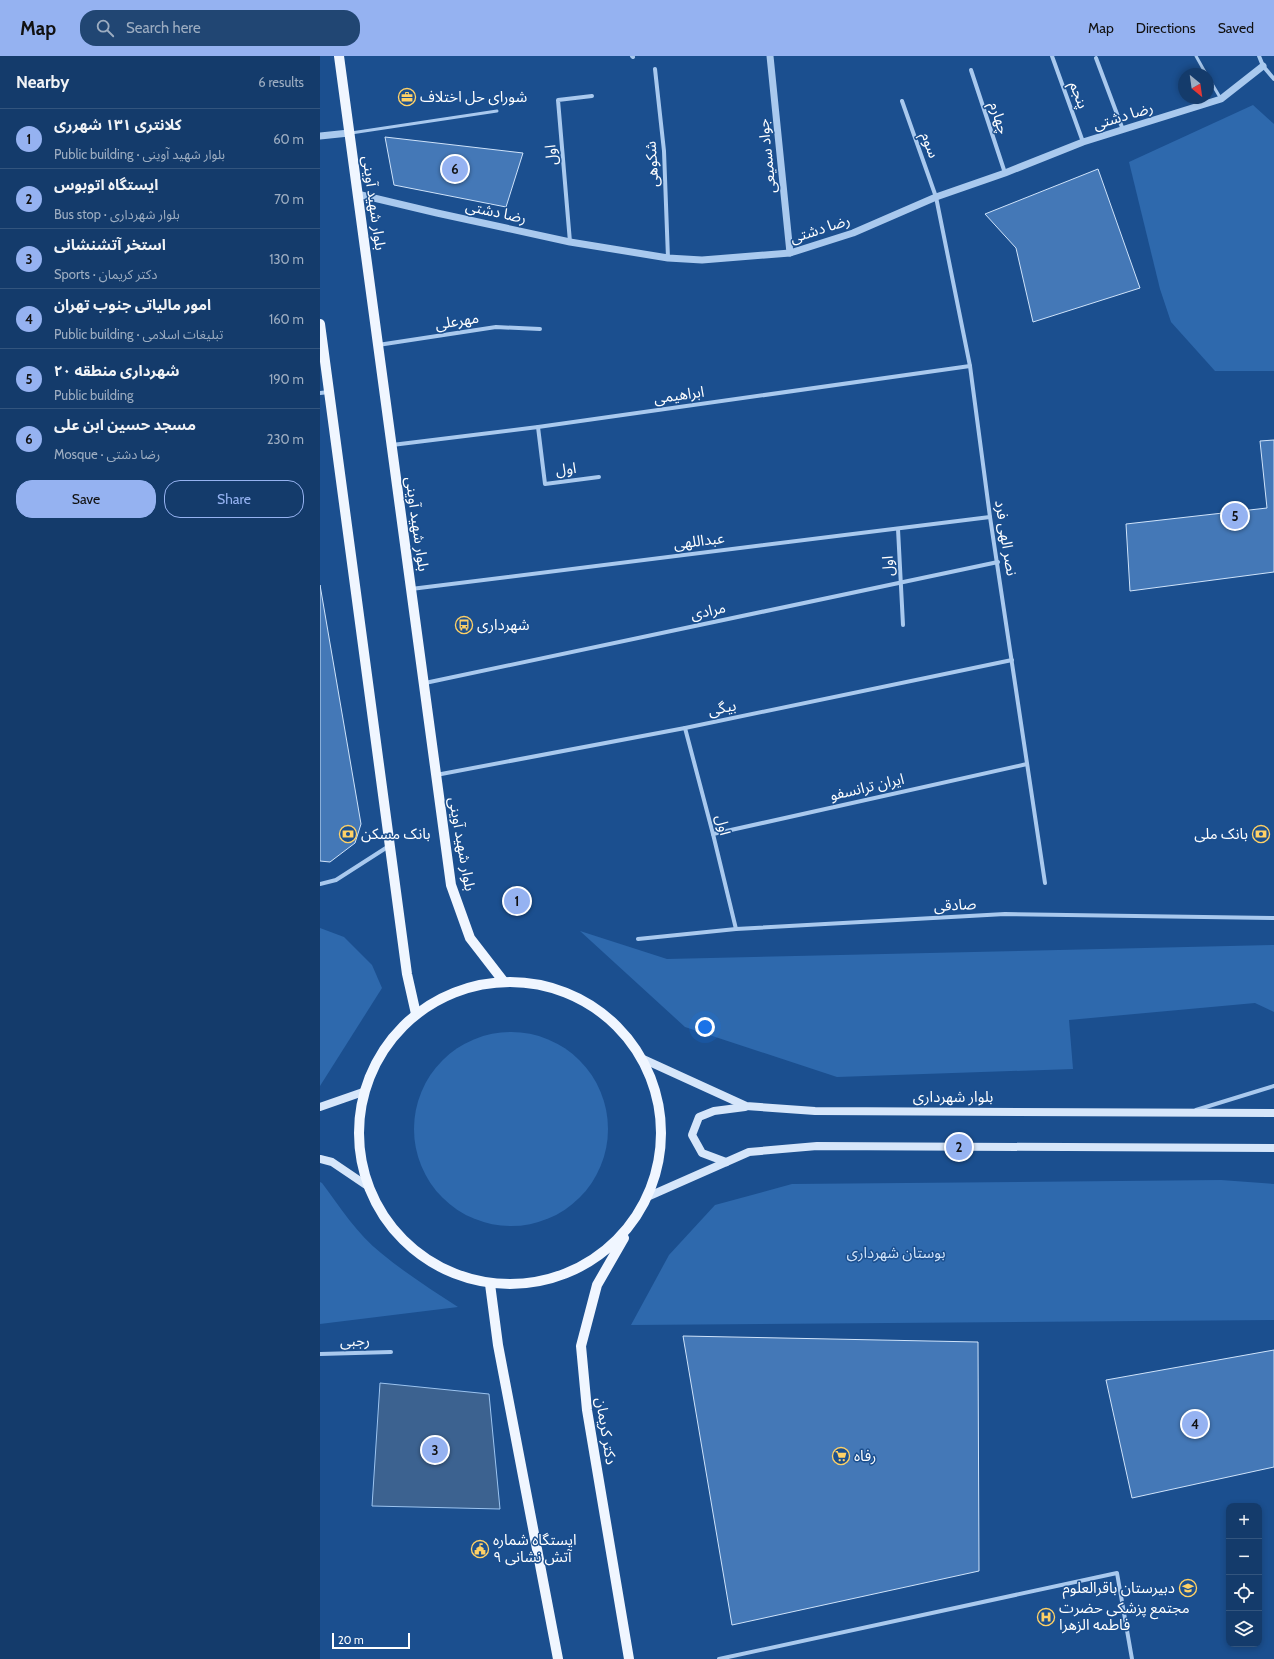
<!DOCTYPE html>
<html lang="en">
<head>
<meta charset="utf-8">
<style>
  body { margin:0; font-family:Cabin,"Noto Sans Arabic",sans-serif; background:#214673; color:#f1f3f6 }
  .controls { position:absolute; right:12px; bottom:12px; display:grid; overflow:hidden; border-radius:8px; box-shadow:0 2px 6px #0003 }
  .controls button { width:36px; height:36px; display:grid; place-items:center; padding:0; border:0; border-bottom:1px solid #33557e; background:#143b6b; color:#f1f3f6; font:20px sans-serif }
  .compass { position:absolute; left:858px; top:12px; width:36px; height:36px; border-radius:50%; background:#143b6b; box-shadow:0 2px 6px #0003; rotate:151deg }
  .scale { position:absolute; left:12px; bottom:10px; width:78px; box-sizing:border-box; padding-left:4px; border:2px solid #fff; border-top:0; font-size:11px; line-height:14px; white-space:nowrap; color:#fff; -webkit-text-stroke:3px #1b4f8f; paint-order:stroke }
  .you { position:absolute; left:385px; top:971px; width:14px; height:14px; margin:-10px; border:3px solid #fff; border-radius:50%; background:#1a73e8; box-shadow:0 0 0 6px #1a73e833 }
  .badge { display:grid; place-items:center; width:26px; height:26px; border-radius:50%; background:#95b2f1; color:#111; font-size:13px; font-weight:700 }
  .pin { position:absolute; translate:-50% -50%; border:2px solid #fff; box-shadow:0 1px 4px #0006 }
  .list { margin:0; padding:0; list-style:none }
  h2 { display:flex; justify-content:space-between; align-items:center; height:52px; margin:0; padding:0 16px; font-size:17px }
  h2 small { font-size:13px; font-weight:400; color:#9dadc1 }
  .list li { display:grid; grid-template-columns:26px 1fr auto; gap:12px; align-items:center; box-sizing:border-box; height:60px; padding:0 16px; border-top:1px solid #33557e }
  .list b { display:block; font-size:15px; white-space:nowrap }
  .list p { margin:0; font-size:13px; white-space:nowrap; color:#9dadc1 }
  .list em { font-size:13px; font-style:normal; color:#9dadc1 }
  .actions { display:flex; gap:8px; padding:12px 16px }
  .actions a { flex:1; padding:9px 0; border:1px solid #95b2f1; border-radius:16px; text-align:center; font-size:14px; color:#95b2f1 }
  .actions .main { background:#95b2f1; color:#111 }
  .icon { flex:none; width:22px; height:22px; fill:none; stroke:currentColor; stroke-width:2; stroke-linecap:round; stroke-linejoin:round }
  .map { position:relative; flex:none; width:954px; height:1603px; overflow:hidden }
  header { display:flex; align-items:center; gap:24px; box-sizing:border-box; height:56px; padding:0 20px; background:#95b2f1; color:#111 }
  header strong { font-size:19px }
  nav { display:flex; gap:22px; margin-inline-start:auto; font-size:14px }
  .search { width:280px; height:36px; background:#214673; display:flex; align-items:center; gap:10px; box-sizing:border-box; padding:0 14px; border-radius:16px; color:#9dadc1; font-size:15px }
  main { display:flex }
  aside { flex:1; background:#143b6b }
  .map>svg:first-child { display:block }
  .green { fill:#2e69ad }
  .water { fill:#3c6290; stroke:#9cc4f0 }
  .building { fill:#4478b7; stroke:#cfe3fa }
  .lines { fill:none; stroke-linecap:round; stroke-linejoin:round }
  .service { stroke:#a9c9ee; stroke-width:3 }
  .minor { stroke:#a9c9ee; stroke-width:4 }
  .tertiary { stroke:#a9c9ee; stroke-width:7 }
  .secondary { stroke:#d6e6fa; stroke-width:8 }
  .primary { stroke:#f0f6ff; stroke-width:10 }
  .labels { text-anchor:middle; stroke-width:3; stroke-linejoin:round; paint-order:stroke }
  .street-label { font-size:15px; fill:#fff; stroke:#1b4f8f }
  .poi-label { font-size:15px; fill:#fff; stroke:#1b4f8f; text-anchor:start }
  .park-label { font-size:15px; fill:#cfe3fa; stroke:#1b4f8f }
</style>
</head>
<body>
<header>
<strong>Map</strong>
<div class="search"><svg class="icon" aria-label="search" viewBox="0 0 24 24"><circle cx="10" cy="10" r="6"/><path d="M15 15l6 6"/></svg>Search here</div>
<nav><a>Map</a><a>Directions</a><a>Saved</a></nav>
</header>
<main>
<aside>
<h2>Nearby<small>6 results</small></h2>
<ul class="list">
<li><span class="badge">1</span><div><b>کلانتری ۱۳۱ شهرری</b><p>Public building · بلوار شهید آوینی</p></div><em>60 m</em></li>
<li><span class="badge">2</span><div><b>ایستگاه اتوبوس</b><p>Bus stop · بلوار شهرداری</p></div><em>70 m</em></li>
<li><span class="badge">3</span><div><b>استخر آتشنشانی</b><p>Sports · دکتر کریمان</p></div><em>130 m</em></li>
<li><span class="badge">4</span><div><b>امور مالیاتی جنوب تهران</b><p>Public building · تبلیغات اسلامی</p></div><em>160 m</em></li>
<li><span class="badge">5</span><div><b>شهرداری منطقه ۲۰</b><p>Public building</p></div><em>190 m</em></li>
<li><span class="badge">6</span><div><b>مسجد حسین ابن علی</b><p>Mosque · رضا دشتی</p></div><em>230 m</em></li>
</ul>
<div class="actions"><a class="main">Save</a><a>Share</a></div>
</aside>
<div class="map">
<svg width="954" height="1603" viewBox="0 0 954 1603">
  <rect width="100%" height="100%" fill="#1b4f8f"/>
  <!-- green -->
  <g class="green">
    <polygon points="933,49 954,68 954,315 895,315 851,266 840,233 809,106"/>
    <polygon points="0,872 24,881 52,909 62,932 0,1030"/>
    <polygon points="260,875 347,903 954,889 954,956 935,947 749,964 753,1013 517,1021 365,971"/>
    <circle cx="191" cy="1073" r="97"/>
    <polygon points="901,1124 954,1128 954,1264 311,1269 349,1199 395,1149 472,1128"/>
    <path d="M0,1126L2,1127C19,1150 38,1179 61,1197C85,1217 112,1234 138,1251L0,1268Z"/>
  </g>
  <!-- water -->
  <polygon class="water" points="60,1327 169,1338 180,1453 52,1450"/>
  <!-- building -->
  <g class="building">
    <polygon points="65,81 203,97 186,151 74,129"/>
    <polygon points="778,113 820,232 713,266 696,192 665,158"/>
    <polygon points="954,384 954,516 810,535 806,468 947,452 940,385"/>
    <polygon points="0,529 41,768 35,787 10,806 0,805"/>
    <polygon points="363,1280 658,1286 659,1515 412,1569"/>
    <polygon points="954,1294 954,1411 812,1442 786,1324"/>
  </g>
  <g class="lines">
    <!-- service -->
    <g class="service">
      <polyline points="876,0 886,18"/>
      <polyline points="888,21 901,43"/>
      <polyline points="31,77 177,55"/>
    </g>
    <!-- minor -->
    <g class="minor">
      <polyline points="312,0 313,1"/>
      <polyline points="732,0 763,86"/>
      <polyline points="939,0 943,10 954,23"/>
      <polyline points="776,2 803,74"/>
      <polyline points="335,13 344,95 348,202"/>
      <polyline points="651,14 685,117"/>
      <polyline points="582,45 616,141 650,310 670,461 725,827"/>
      <polyline points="250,186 238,44 272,40"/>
      <polyline points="58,289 176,271 220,273"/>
      <polyline points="0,337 9,336"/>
      <polyline points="218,371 225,428 279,421"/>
      <polyline points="72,389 218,371 650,310"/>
      <polyline points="578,473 583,569"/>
      <polyline points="91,533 670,461"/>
      <polyline points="105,627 678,506"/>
      <polyline points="365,672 393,778 416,873"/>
      <polyline points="116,719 365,672 692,604"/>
      <polyline points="393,778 707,708"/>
      <polyline points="0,828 16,824 69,790"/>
      <polyline points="318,883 416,873 685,858 954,862"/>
      <polyline points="876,1054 954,1030"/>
      <polyline points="0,1298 71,1296"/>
      <polyline points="399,1603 797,1517 812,1603"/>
    </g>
    <!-- tertiary -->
    <g class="tertiary">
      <polyline points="450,0 470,197"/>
      <polyline points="0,80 29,77"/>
      <polyline points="37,138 117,157 250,186 348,202 382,204 470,197 533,177 616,141 685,117 763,86 901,43 943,10"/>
    </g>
    <!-- secondary -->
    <g class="secondary">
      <polyline points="323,1003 426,1050 495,1055 954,1057"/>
      <polyline points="0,1051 43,1036"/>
      <polyline points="0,1103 12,1106 46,1129"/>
      <polyline points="406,1106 382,1097 372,1079 379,1061 394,1055 425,1051"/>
      <polyline points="327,1141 429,1096 497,1090 954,1092"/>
    </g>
    <!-- primary -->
    <g class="primary">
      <polyline points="19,0 131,829 150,882 184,926"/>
      <polyline points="0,268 87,918 96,958"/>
      <circle cx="190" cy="1077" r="151"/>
      <polyline points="304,1182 277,1229 261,1290 267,1354 309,1603"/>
      <polyline points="170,1228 178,1289 238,1603"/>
    </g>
  </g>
  <!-- icons -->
  <defs>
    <g id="office-ring" transform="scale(0.9)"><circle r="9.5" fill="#1b4f8f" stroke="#ffd166" stroke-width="1.5"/><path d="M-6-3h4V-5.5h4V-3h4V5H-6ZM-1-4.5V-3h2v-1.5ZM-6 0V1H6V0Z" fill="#ffd166"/></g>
    <g id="bus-ring" transform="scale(0.9)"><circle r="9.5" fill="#1b4f8f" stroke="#ffd166" stroke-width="1.5"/><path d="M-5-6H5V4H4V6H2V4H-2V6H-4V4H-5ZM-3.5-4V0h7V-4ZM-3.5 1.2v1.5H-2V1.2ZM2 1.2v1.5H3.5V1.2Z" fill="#ffd166"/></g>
    <g id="bank-ring" transform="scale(0.9)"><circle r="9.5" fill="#1b4f8f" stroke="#ffd166" stroke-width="1.5"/><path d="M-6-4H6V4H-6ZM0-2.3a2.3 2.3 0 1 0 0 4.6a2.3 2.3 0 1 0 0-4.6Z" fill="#ffd166"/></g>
    <g id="supermarket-ring" transform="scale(0.9)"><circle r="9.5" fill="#1b4f8f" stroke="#ffd166" stroke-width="1.5"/><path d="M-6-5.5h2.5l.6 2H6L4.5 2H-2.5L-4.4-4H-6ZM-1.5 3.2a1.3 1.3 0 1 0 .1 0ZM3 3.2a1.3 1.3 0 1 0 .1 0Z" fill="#ffd166"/></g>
    <g id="civic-ring" transform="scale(0.9)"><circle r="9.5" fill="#1b4f8f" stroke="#ffd166" stroke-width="1.5"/><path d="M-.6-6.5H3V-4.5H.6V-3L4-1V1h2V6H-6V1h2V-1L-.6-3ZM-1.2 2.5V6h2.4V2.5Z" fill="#ffd166"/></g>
    <g id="school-ring" transform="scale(0.9)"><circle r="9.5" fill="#1b4f8f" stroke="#ffd166" stroke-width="1.5"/><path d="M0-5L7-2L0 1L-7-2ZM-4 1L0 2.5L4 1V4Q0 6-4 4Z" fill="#ffd166"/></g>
    <g id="hospital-ring" transform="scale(0.9)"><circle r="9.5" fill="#1b4f8f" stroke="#ffd166" stroke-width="1.5"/><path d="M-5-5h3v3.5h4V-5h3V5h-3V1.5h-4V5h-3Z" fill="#ffd166"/></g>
  </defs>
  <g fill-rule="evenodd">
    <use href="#office-ring" x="87" y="41"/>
    <use href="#bus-ring" x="144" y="569"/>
    <use href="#bank-ring" x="28" y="778"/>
    <use href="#bank-ring" x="941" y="778"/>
    <use href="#supermarket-ring" x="521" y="1400"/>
    <use href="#civic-ring" x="160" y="1493"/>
    <use href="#school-ring" x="868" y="1532"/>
    <use href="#hospital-ring" x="726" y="1561"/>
  </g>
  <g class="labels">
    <!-- street labels -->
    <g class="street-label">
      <text transform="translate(759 39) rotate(70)" y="5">پنجم</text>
      <text transform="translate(803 60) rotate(-17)" y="5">رضا دشتی</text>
      <text transform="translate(679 62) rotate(72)" y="5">چهارم</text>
      <text transform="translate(610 89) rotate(70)" y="5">سوم</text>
      <text transform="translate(231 99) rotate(-95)" y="5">اول</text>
      <text transform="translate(447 100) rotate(-96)" y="5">جواد سمیعی</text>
      <text transform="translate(332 108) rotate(-94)" y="5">شکوهی</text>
      <text transform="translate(54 147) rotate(82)" y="5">بلوار شهید آوینی</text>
      <text transform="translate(176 156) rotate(12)" y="5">رضا دشتی</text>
      <text transform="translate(500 173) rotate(-18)" y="5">رضا دشتی</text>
      <text transform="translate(137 265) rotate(-9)" y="5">مهرعلی</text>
      <text transform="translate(359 339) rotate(-8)" y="5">ابراهیمی</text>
      <text transform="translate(246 413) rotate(-7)" y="5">اول</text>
      <text transform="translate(97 468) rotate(82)" y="5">بلوار شهید آوینی</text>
      <text transform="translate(686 482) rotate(81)" y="5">نصر الهی فرد</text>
      <text transform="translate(379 485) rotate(-7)" y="5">عبداللهی</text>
      <text transform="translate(568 510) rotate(-93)" y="5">اول</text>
      <text transform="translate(388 555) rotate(-12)" y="5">مرادی</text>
      <text transform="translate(402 652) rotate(-12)" y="5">بیگی</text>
      <text transform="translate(547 731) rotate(-13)" y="5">ایران ترانسفو</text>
      <text transform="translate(403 769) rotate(76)" y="5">اول</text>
      <text transform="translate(142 788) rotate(80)" y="5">بلوار شهید آوینی</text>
      <text transform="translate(635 849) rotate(-3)" y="5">صادقی</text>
      <text x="633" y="1046">بلوار شهرداری</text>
      <text transform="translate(35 1285) rotate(-1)" y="5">رجبی</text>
      <text transform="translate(286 1375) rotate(81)" y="5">دکتر کریمان</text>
    </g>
    <!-- poi labels -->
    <g class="poi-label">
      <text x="100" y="46">شورای حل اختلاف</text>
      <text x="157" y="574">شهرداری</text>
      <text x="41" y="783">بانک مسکن</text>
      <text x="928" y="783" text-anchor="end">بانک ملی</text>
      <text x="534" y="1405">رفاه</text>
      <text x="173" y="1489">ایستگاه شماره<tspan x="173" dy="17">۹ آتش نشانی</tspan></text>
      <text x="855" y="1537" text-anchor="end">دبیرستان باقرالعلوم</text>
      <text x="739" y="1557">مجتمع پزشکی حضرت<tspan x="739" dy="17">فاطمه الزهرا</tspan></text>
    </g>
    <!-- park labels -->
    <g class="park-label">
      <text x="576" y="1202">بوستان شهرداری</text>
    </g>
  </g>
</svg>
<div class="controls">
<button>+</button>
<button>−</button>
<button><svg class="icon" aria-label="locate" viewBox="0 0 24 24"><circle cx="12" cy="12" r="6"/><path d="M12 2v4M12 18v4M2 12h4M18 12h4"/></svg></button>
<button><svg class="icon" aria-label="layers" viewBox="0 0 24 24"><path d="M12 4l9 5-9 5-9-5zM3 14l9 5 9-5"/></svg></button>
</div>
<svg class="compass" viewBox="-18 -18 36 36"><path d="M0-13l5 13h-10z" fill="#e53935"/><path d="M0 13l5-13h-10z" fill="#9dadc1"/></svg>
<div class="scale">20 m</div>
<div class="you"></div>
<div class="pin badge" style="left:197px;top:845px">1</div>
<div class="pin badge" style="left:639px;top:1091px">2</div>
<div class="pin badge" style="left:115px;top:1394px">3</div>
<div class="pin badge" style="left:875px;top:1368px">4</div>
<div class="pin badge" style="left:915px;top:460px">5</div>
<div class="pin badge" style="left:135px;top:113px">6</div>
</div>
</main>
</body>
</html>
